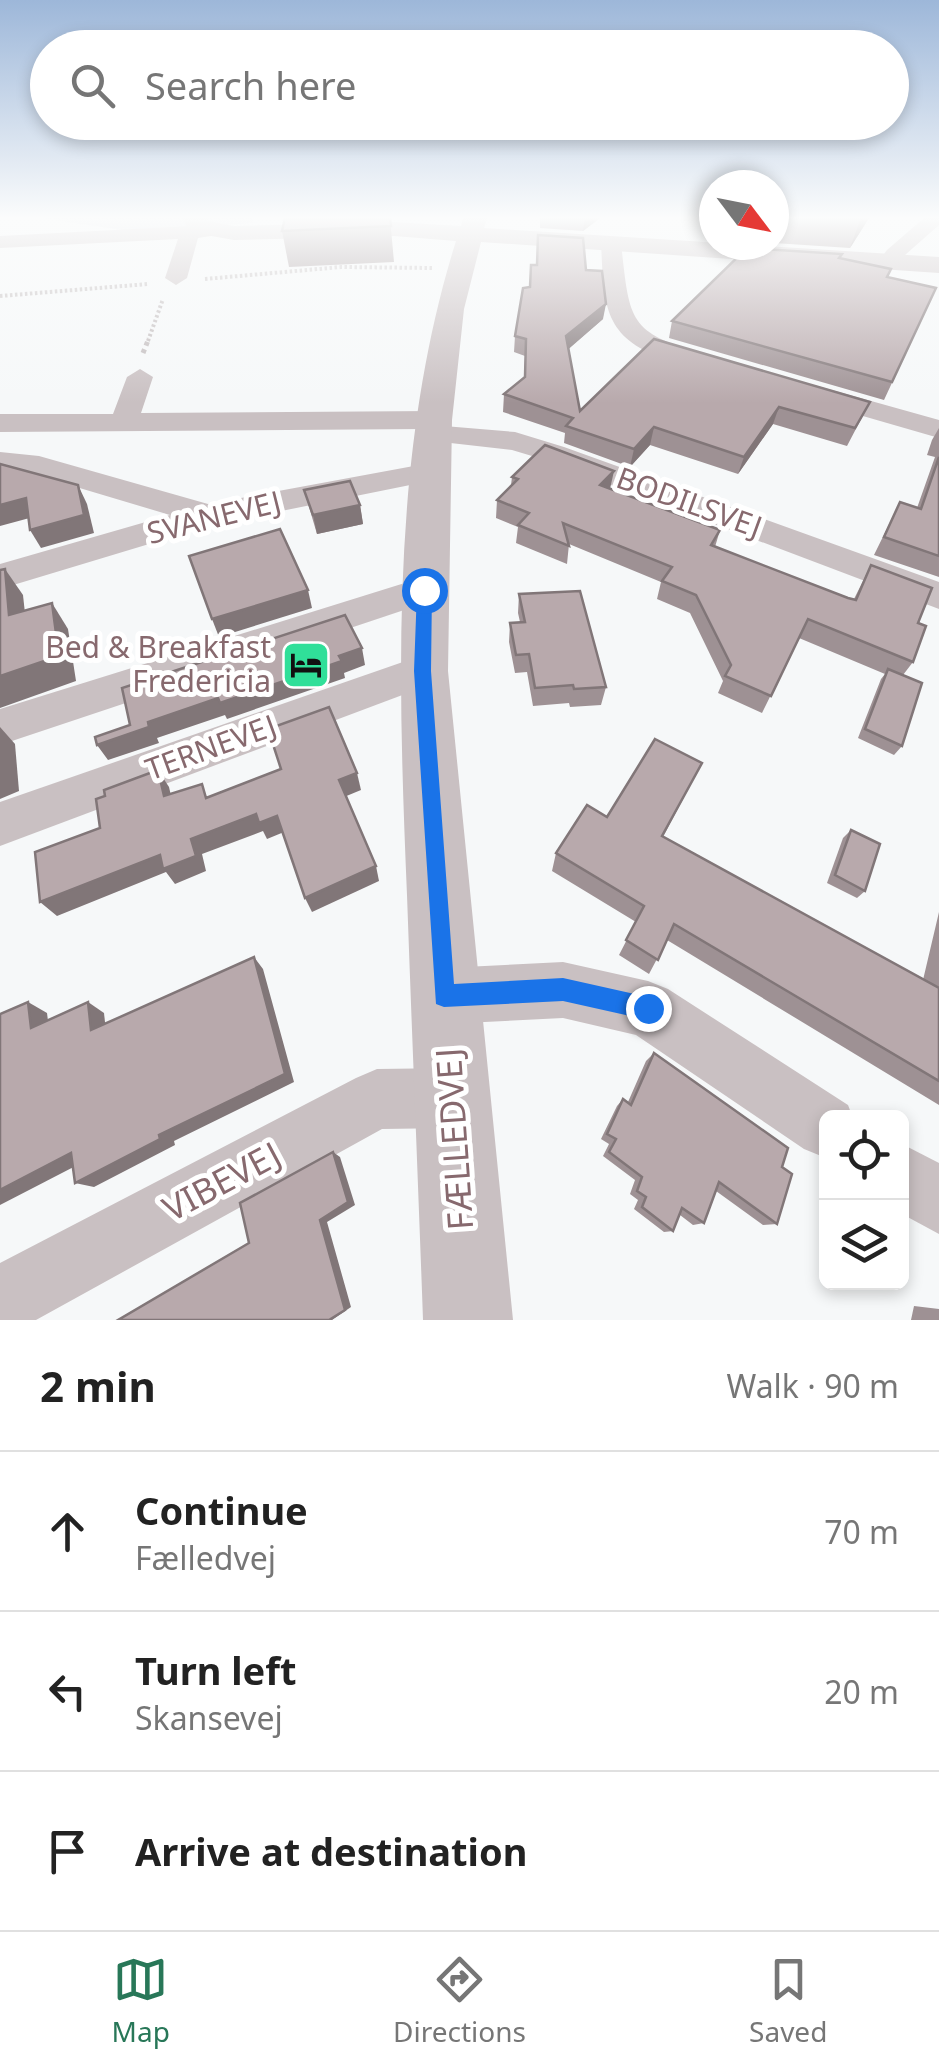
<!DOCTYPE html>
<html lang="en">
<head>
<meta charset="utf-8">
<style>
  body { margin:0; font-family:"Noto Sans",sans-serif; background:#f2f2f2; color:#222 }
  .controls { position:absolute; right:30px; bottom:30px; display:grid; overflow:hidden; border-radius:15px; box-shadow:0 5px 15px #0003 }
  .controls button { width:90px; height:90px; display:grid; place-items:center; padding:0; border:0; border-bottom:2px solid #e0e0e0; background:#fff; color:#222; font:50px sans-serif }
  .compass { position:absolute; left:699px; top:170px; width:90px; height:90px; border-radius:50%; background:#fff; box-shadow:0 5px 15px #0003; rotate:122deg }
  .stop { position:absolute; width:30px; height:30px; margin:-22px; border:8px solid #1a73e8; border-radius:50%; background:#fff }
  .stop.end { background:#1a73e8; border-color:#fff; box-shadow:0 2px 10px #0008 }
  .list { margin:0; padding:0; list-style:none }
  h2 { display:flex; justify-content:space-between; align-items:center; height:130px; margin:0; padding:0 40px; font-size:42px }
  h2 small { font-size:32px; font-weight:400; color:#767676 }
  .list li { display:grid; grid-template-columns:65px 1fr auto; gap:30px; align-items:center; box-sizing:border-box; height:160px; padding:0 40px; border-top:2px solid #e0e0e0 }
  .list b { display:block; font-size:38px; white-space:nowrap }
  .list p { margin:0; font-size:32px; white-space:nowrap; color:#767676 }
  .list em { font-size:32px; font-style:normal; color:#767676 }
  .icon { flex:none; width:55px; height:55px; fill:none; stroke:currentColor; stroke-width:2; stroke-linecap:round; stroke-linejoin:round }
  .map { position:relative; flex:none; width:939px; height:1320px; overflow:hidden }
  .search { position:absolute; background:#fff; box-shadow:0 5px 15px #0003; left:30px; right:30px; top:30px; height:110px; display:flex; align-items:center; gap:25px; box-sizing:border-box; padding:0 35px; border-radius:55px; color:#767676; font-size:38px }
  .sheet { height:610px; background:#fff }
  nav { display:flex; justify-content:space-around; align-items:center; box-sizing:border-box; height:140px; border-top:2px solid #e0e0e0; background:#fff; font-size:28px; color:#767676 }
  nav a { display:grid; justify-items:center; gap:5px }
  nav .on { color:#287758 }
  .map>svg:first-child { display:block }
  .green { fill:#dbdbe3 }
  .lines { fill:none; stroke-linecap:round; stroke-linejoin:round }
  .path-far1 { stroke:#c1bbbc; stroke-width:4; stroke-dasharray:2.5 2.5; stroke-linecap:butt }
  .path { stroke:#c1bbbc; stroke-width:5; stroke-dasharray:4 4; stroke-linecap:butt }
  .minor { fill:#c9c0c2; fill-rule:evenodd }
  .tertiary { fill:#c9c0c2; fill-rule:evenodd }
  .wall { fill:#9e9194 }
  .shaded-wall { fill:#817678 }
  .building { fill:#b8a9ac; stroke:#817678; stroke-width:2.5 }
  .route { fill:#1a73e8 }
  .labels { text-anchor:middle; stroke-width:10; stroke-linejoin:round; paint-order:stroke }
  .street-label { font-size:30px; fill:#87696e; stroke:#fff }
  .poi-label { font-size:30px; fill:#87696e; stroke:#fff; text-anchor:end }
  .near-street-label { font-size:35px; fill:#87696e; stroke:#fff }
</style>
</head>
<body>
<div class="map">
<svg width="939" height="1320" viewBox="0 0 939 1320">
  <rect width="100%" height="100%" fill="#f6f8f9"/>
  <!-- green -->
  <polygon class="green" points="41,218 254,218 252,223 129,231"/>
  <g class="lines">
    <!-- path-far1 -->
    <g class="path-far1">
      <polyline points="205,279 341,267 432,268"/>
      <polyline points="0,296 148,284"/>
      <polyline points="148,341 163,299"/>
    </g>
    <!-- path -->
    <polyline class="path" points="143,353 149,338"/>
    <!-- minor -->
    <g class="minor">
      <polygon points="924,218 939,218 939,225 905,255 902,266 888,266 884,254 887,250"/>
      <polygon points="210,225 220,231 217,235 198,238 187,278 176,285 165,278 178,239 0,248 0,236"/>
      <path d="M611,237L621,243C630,324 628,332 709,356L713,361L709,366C694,370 677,363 663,358C601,337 604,300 601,243Z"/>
      <polygon points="140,369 153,377 141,413 434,411 444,414 448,420 444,426 515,432 564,447 939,582 939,609 542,459 512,450 424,440 419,434 423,429 0,432 0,414 113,414 127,377"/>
      <polygon points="814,385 939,420 939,438 804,399 800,393"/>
      <polygon points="0,452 39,456 208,504 430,463 441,465 446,472 441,479 430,481 212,525 0,589 0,564 170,515 26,472 0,470"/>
      <polygon points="424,577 437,581 442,590 437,599 0,745 0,709"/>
      <polygon points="423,655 437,660 443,671 437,682 0,846 0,802"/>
      <polygon points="563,962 648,981 668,989 848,1105 853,1118 826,1118 826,1158 804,1149 636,1035 563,1018 444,1024 424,1016 416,996 424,976 444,968"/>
      <polygon points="453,1068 474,1077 483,1098 474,1119 453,1128 382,1129 36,1320 0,1320 0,1263 356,1078 377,1069"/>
      <polygon points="902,1144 939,1163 939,1234 902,1214"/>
    </g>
    <!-- tertiary -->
    <path class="tertiary" d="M183,218H207L208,221L234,226L394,222L461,226L463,218H487L484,228L939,257V273L481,242L464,309L452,420L448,671L513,1320H423C418,1178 412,1037 407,895C398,678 390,451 456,241L394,236L234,240L189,232Z"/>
  </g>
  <!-- wall -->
  <g class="wall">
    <polygon points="390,218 394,262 289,267 282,231"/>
    <polygon points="540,218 600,218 583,231 540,228"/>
    <polygon points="774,218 869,218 850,248 774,243"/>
    <polygon points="842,254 840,259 887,277 936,288 884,400 669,338 672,321"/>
    <polygon points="586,270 603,319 568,349 580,411 870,402 847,446 773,424 738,474 650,445 630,467 564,443 565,433 503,412 504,394 524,377 525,356 514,352 515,336 530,287"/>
    <polygon points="939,428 939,577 874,555 900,502 917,508 935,457 927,455 932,440"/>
    <polygon points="512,477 610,489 720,530 715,547 848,598 854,599 871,565 918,623 913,662 903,675 902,746 894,755 858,738 881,679 885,674 799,638 762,713 718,693 723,681 690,613 657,599 661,582 569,544 567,564 516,543 518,527 496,518 497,500 511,485"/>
    <polygon points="304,490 360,505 363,524 317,534"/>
    <polygon points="519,594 606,687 601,705 570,707 569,703 533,706 527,672 515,673 509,642 510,623 520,622 518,613"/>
    <polygon points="702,763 663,837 923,980 939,912 939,1105 667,940 649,974 619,955 636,922 552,871 556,853 607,817"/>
    <polygon points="851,830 865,891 857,898 827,883 843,838"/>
    <polygon points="654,1053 782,1167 777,1224 763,1225 716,1191 704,1223 693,1225 680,1215 673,1231 664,1232 634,1209 638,1200 630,1194 635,1180 603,1156 609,1144 601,1139 617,1106 623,1099 628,1102 646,1061"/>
    <polygon points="914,1306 939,1309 939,1320 911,1320"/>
  </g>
  <!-- shaded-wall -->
  <g class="shaded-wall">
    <polygon points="585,218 600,218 583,231"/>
    <polygon points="861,218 869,218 850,248"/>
    <polygon points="606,304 603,319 564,353 566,336"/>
    <polygon points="779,407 773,424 738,474 744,457"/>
    <polygon points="654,427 650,445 630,467 634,449"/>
    <polygon points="614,471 610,489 600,485"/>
    <polygon points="78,485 87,504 94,533 41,548 30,530"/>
    <polygon points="26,498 37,516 0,526 0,505"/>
    <polygon points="360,505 363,524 317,534 313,515"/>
    <polygon points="5,569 23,595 28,641 9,615"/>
    <polygon points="308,590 312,608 219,637 212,619"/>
    <polygon points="52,603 68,629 76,681 0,708 0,676"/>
    <polygon points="362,648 365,665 344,673 345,678 227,719 225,715 157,738 159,743 108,760 97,745 148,722"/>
    <polygon points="0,727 15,744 19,791 0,799"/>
    <polygon points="158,770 169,787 175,813 164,796"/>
    <polygon points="357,773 361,790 344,797 339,780"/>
    <polygon points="256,814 277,816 284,832 267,839 263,831 202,854 206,871 175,884 166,872 57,916 40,902 191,839"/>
    <polygon points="376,866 379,881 312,912 305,898"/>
    <polygon points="254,957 263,969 294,1082 174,1141 175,1145 94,1187 75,1183 159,1135"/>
    <polygon points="28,1002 47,1013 50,1038 31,1028"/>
    <polygon points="88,1002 104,1013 107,1040 91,1030"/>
    <polygon points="333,1152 340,1157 355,1205 327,1222 351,1307 332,1320 329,1320 320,1220"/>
    <polygon points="71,1153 91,1158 0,1205 0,1190"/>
  </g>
  <!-- building -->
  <g class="building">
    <polygon points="285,218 390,218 391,226 282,231"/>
    <polygon points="538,235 583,238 586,270 602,271 606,304 566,336 580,411 654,339 870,402 855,428 779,407 744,457 654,427 634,449 566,426 573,418 504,394 525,377 526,339 515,336 523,288 530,287 531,265 537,265"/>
    <polygon points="747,248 842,254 839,258 891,269 887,277 936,288 892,382 672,321"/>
    <polygon points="545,445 614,471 600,485 720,530 711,545 848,598 856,600 871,565 932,588 918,623 926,626 913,662 808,619 771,696 725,676 731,665 696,595 662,581 672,567 563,523 569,546 518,525 529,513 497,500 518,479 512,477"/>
    <polygon points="939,457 939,556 884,537 900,502 921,509"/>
    <polygon points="0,464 78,485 84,515 30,530 26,498 0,505"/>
    <polygon points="350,481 360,505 313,515 304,490"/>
    <polygon points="280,529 308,590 212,619 189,556"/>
    <polygon points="5,569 9,615 52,603 59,656 0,676 0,570"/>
    <polygon points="580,591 606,687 574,689 573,685 535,688 529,654 516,655 510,623 525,622 519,594"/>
    <polygon points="345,615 362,648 339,656 342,661 220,703 218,698 148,722 149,727 97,745 95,737 130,725 122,688"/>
    <polygon points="888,669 922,683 902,746 865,729"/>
    <polygon points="329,707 357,773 339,780 376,866 305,898 277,816 259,823 256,814 191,839 196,856 163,869 160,855 40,902 35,852 100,828 96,799 105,796 104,790 158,770 164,796 202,784 206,798 281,769 268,729"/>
    <polygon points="655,739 702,763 662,836 939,988 939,1081 674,924 658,960 626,940 644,906 556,853 587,805 607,817"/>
    <polygon points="851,830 880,844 865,891 835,875"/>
    <polygon points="254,957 285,1074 159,1135 160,1139 75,1183 71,1153 0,1190 0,1014 28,1002 31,1028 88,1002 91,1030"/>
    <polygon points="654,1053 788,1148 782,1167 792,1174 777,1224 719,1182 704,1223 682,1208 673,1231 642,1207 646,1197 637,1191 642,1177 609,1152 616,1139 607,1134 623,1099 631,1105"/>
    <polygon points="333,1152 348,1202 320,1220 345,1310 329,1320 118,1320 249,1243 240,1203"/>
  </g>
  <!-- sky -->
  <linearGradient id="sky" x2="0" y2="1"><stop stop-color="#9db7d9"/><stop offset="0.54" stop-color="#fbfcfc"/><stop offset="1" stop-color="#fbfcfc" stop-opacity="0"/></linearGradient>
  <rect width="939" height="403" fill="url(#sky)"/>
  <!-- route -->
  <polygon class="route" points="424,585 432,590 431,671 454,984 563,978 648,997 656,1000 660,1008 656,1017 648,1020 563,1001 444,1007 436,1004 414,671 417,590"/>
  <!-- icons -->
  <defs>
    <g id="hotel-square" transform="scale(2.5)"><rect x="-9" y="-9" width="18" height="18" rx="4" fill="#30df99" stroke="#fff"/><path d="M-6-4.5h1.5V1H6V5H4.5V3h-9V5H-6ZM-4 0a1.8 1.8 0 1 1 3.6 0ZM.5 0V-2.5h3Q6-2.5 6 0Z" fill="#111"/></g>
  </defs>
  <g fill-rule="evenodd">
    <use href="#hotel-square" x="306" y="665"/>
  </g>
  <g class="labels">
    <!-- street labels -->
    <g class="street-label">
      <text transform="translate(689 503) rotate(20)" y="10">BODILSVEJ</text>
      <text transform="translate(214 518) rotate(-14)" y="10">SVANEVEJ</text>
      <text transform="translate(211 748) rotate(-20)" y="10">TERNEVEJ</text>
    </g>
    <!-- poi labels -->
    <g class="poi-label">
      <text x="271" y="658">Bed &amp; Breakfast<tspan x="271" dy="34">Fredericia</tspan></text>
    </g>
    <!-- near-street labels -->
    <g class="near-street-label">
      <text transform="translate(455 1139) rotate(-94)" y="12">FÆLLEDVEJ</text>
      <text transform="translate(222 1182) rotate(-28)" y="12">VIBEVEJ</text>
    </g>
  </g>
</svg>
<div class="controls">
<button><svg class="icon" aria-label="locate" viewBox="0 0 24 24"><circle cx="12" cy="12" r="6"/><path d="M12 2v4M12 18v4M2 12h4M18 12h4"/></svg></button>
<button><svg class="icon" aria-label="layers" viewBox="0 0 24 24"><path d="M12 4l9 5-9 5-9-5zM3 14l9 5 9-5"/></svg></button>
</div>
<svg class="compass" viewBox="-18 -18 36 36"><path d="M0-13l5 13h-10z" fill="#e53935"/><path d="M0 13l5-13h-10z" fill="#767676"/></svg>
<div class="stop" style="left:424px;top:590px"></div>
<div class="stop end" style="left:648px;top:1008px"></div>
<div class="search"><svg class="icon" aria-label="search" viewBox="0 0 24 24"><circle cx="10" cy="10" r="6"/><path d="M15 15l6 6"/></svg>Search here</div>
</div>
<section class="sheet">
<h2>2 min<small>Walk · 90 m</small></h2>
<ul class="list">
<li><svg class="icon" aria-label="ahead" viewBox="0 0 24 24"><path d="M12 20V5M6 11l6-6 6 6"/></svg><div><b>Continue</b><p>Fælledvej</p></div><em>70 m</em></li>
<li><svg class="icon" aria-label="left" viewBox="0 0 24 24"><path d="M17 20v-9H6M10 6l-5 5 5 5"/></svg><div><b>Turn left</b><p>Skansevej</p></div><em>20 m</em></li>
<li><svg class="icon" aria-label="arrive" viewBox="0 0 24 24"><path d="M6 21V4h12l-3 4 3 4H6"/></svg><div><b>Arrive at destination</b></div></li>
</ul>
</section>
<nav>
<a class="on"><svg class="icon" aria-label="map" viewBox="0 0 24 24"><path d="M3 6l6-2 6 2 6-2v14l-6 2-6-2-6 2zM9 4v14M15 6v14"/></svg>Map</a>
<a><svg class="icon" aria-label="directions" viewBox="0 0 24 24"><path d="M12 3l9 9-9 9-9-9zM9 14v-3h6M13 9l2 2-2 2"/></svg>Directions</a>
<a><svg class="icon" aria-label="saved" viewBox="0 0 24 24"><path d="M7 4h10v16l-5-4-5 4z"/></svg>Saved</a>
</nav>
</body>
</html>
